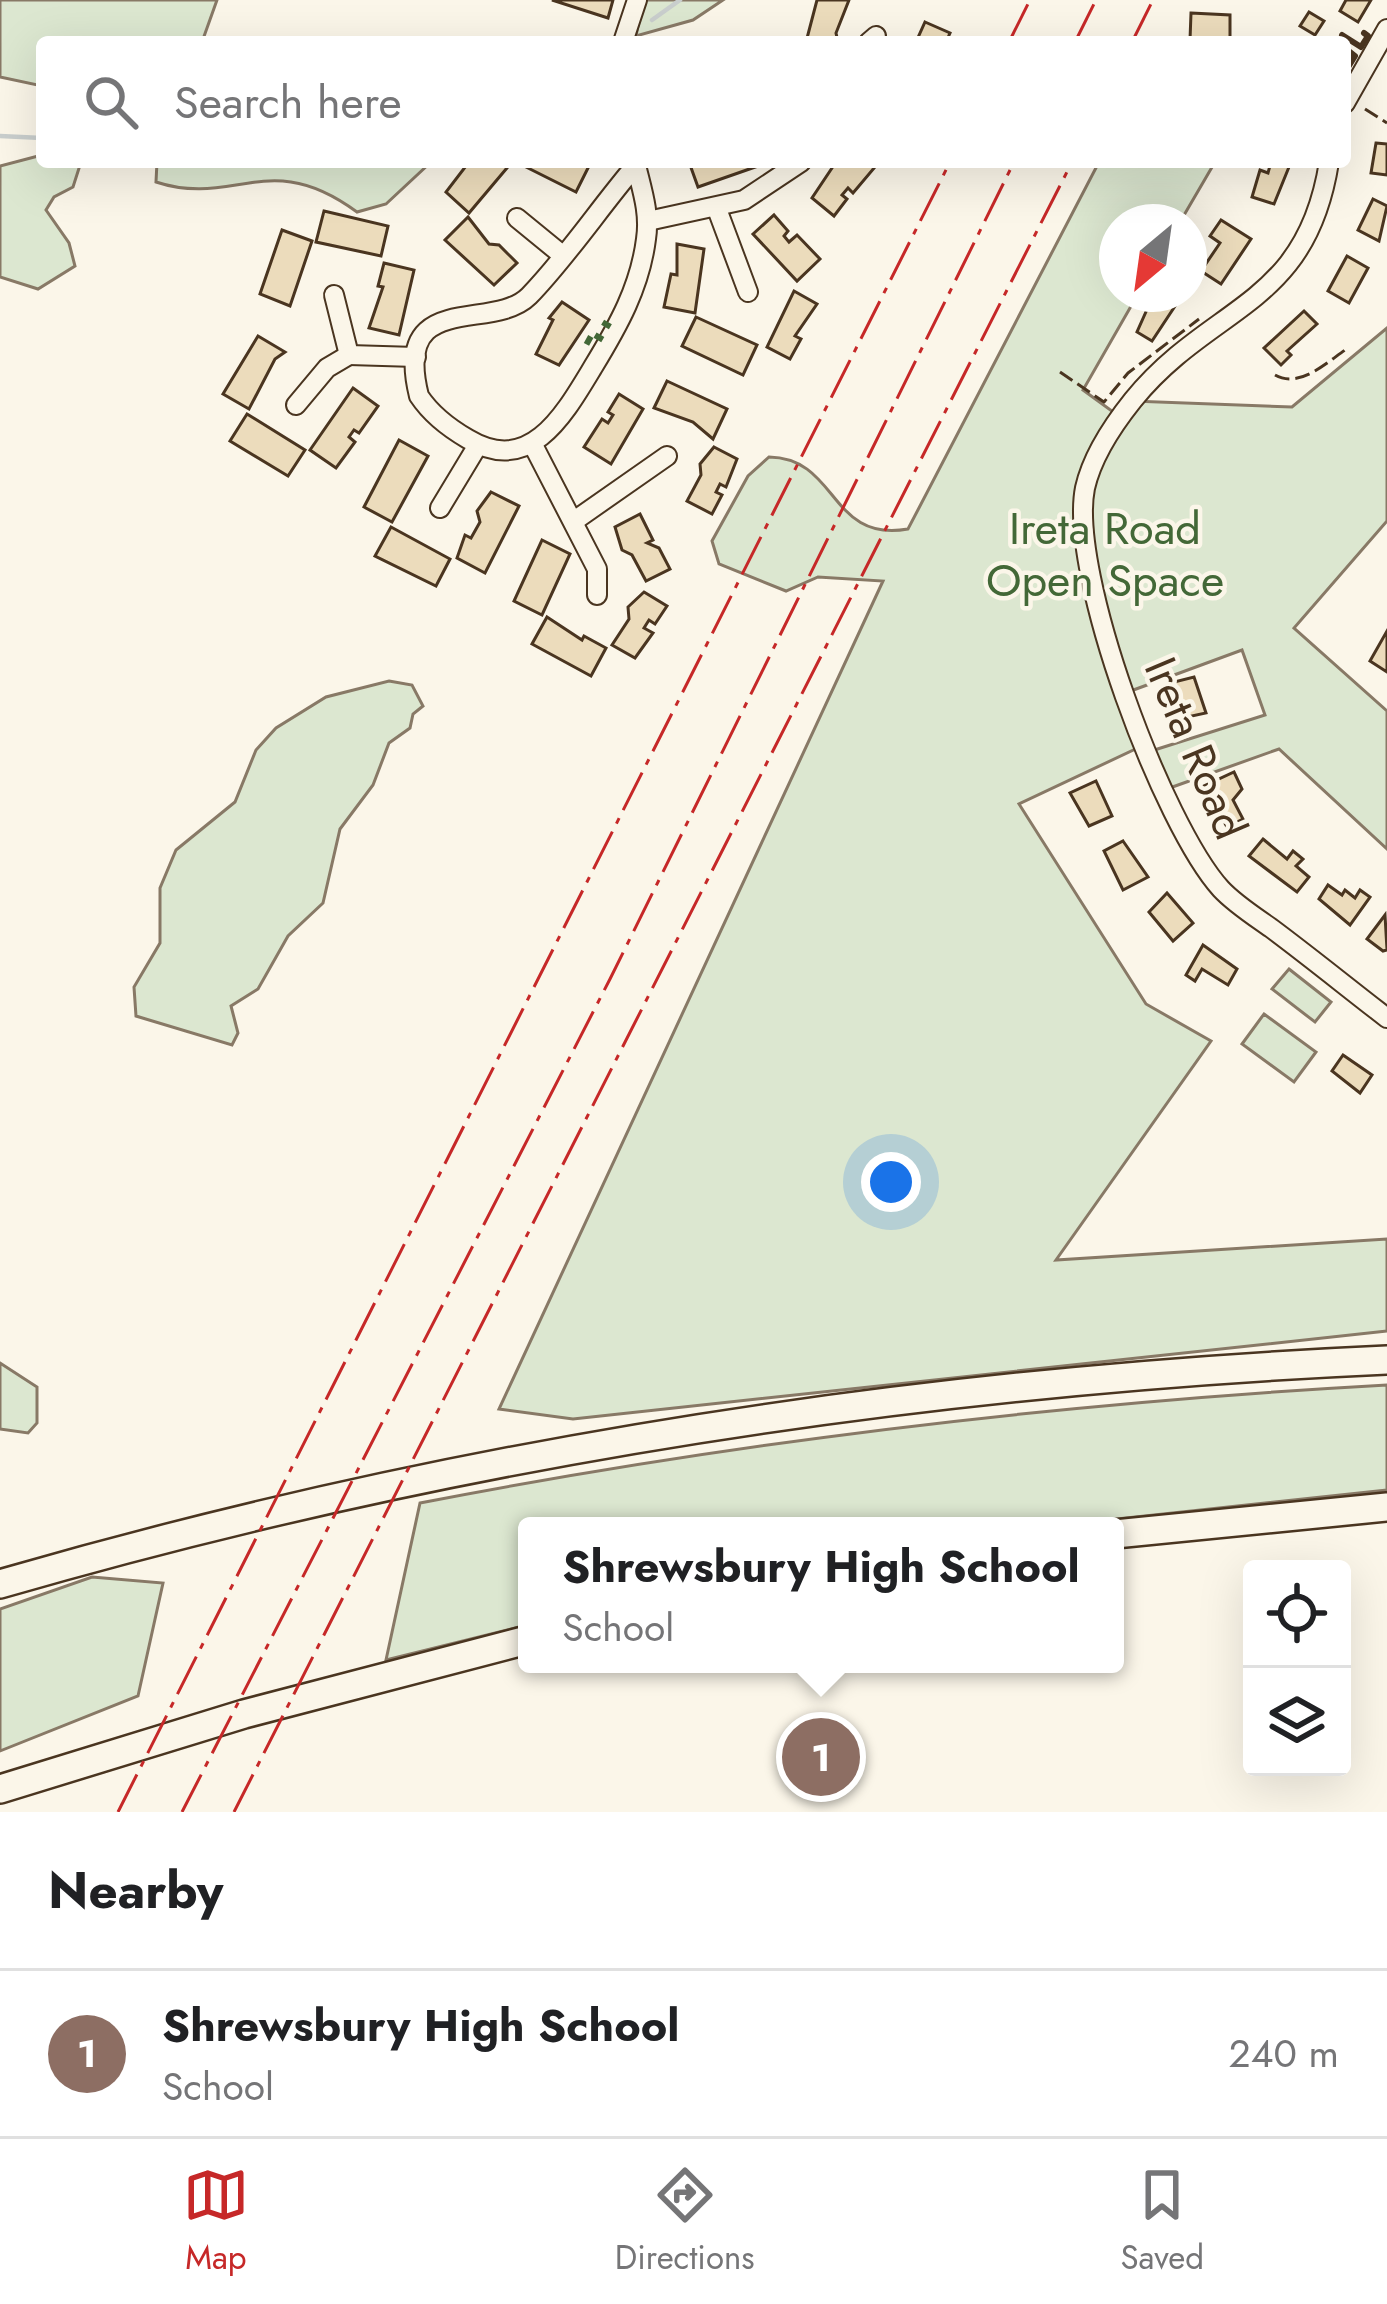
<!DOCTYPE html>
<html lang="en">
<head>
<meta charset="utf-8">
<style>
  body { margin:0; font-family:Jost,sans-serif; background:#f6f6f6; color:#202124 }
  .controls { position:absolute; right:36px; bottom:36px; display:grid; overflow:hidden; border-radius:12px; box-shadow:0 12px 48px #0002 }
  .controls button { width:108px; height:108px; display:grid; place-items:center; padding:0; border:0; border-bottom:3px solid #e0e0e0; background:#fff; color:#202124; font:60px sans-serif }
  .compass { position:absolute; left:1099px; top:204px; width:108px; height:108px; border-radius:50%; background:#fff; box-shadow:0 12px 48px #0002; rotate:209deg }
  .you { position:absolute; left:891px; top:1182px; width:42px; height:42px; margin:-30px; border:9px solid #fff; border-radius:50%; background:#1a73e8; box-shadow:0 0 0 18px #1a73e833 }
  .badge { display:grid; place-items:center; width:78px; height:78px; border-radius:50%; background:#c62828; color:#fff; font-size:39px; font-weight:700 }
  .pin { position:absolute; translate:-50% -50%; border:6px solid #fff; box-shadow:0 3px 12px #0006 }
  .popup { position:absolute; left:518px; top:1517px; width:606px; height:156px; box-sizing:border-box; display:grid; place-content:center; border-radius:12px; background:#fff; filter:drop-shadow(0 3px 9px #0005); font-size:39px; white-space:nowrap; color:#757577 }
  .popup b { font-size:45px; color:#202124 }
  .popup::after { content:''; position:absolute; left:50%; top:100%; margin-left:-24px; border:24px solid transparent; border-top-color:#fff }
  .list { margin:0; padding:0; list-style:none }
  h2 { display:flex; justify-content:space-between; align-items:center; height:156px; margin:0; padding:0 48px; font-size:51px }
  h2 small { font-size:39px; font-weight:400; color:#757577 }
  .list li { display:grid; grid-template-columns:78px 1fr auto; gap:36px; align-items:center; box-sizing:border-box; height:168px; padding:0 48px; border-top:3px solid #e0e0e0 }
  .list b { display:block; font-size:45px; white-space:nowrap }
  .list p { margin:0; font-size:39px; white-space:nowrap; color:#757577 }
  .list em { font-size:39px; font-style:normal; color:#757577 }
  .icon { flex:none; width:66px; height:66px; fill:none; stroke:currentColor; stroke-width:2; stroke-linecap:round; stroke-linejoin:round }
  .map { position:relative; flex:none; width:1387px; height:1812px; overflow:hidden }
  .search { position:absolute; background:#fff; box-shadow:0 12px 48px #0002; left:36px; right:36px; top:36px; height:132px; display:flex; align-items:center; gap:30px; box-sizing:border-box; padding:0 42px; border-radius:12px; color:#757577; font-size:45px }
  .sheet { height:324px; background:#fff }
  nav { display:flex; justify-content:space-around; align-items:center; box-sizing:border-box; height:168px; border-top:3px solid #e0e0e0; background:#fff; font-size:33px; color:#757577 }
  nav a { display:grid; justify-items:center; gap:6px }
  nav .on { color:#c62828 }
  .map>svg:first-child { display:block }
  .green { fill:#dce7d0; stroke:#887966; stroke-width:3 }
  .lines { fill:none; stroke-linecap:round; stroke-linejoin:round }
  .stream { stroke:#c9cecd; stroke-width:4.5 }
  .building { fill:#ecdcbc; stroke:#4a3520; stroke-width:3 }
  .minor-casing { stroke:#4a3520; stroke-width:22 }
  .highway-casing { stroke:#4a3520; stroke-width:32 }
  .minor { stroke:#fbf6e9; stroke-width:18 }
  .highway { stroke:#fbf6e9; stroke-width:27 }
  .hedge { stroke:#436837; stroke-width:9; stroke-dasharray:6 9; stroke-linecap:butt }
  .fence { stroke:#4a3520; stroke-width:3; stroke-dasharray:15 6; stroke-linecap:butt }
  .wall { stroke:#4a3520; stroke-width:6 }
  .power { stroke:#c62828; stroke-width:3; stroke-dasharray:42 9 6 9; stroke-linecap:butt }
  .labels { text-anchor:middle; stroke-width:9; stroke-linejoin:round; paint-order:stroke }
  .park-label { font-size:45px; fill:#436837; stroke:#fbf6e9 }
  .street-label { font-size:45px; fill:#4a3520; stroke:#fbf6e9 }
</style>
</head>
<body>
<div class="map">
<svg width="1387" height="1812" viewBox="0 0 1387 1812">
  <rect width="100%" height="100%" fill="#fbf6e9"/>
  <!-- green -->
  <g class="green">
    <polygon points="0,0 217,0 202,42 42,42 42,86 0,77"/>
    <polygon points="643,0 723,0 693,20 636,36"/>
    <polygon points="42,155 42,162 81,162 73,187 54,197 46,210 69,243 75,266 38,289 0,277 0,166"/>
    <path d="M157,162H431L386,204L357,212C269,147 235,208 156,182Z"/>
    <path d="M1099,162H1215L1180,222H1117V294H1138L1083,390L1120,417L1132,401L1292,407L1387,328V521L1294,628L1387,711V849L1279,749L1164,790L1148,752L1265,715L1242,650L1128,692L1146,744L1019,804L1146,1004L1211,1041L1056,1260L1387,1239V1331L573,1419L499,1409L883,581L818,577L786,591L719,564L712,541L748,476L769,457C839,458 829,543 908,529Z"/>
    <polygon points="389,681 412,685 423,706 413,714 410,728 389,743 373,785 340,829 323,903 288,936 258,989 231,1006 238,1033 232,1045 136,1016 134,987 160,943 160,888 176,850 235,802 256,750 276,728 326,697"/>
    <polygon points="1289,969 1331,1002 1315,1022 1272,989"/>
    <polygon points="1264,1014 1316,1052 1294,1082 1242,1044"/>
    <polygon points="0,1363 37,1387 37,1423 28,1433 0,1429"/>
    <path d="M1387,1385V1490L1052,1526H527V1625L386,1660L420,1503C740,1441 1062,1403 1387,1385Z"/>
    <polygon points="92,1577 163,1583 138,1696 0,1751 0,1609"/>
  </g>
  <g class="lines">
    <!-- stream -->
    <g class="stream">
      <polyline points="652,20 680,0"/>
      <polyline points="0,136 42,138"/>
    </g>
  </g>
  <!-- building -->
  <g class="building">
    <polygon points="552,0 613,0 608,18"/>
    <polygon points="817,0 849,0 836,33 838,42 806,42"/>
    <polygon points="1346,0 1371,0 1358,22 1340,11"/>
    <polygon points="1309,12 1324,21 1315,35 1300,26"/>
    <polygon points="1191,13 1230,15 1230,41 1190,40"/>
    <polygon points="925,22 950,33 946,42 916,42"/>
    <polygon points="1376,143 1387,144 1387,175 1371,173"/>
    <polygon points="469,162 512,162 469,213 446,192"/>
    <polygon points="689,162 760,162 761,165 698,187"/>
    <polygon points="836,162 875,167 853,193 848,188 842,195 847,199 834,216 812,198"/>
    <polygon points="1271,162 1291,162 1274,204 1252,197 1260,170 1268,173"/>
    <polygon points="518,163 585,162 590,164 576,192"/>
    <polygon points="1373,199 1387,206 1379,241 1358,230"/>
    <polygon points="324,211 388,226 381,256 316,242"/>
    <polygon points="774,215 788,231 784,236 789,242 797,235 820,259 797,281 753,234"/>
    <polygon points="468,217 489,244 499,245 517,263 494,285 445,240"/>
    <polygon points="1221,220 1251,239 1221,284 1201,271 1220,243 1210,236"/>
    <polygon points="282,230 312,241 290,306 260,294"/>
    <polygon points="677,244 704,249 695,313 664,307 671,274 677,275"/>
    <polygon points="1347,256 1368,268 1349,303 1328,291"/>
    <polygon points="384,263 414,270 399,335 369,328 383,287 378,286"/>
    <polygon points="794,291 817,304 795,336 801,339 790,359 767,347"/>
    <polygon points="1146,294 1181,297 1152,341 1137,332 1149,305 1142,301"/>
    <polygon points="562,302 589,320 559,365 536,354 553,320 549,318"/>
    <polygon points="1304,311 1317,324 1287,351 1291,355 1281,365 1264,348"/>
    <polygon points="696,317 757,345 743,375 682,346"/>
    <polygon points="258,336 285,352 275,359 249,409 223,394"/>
    <polygon points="667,381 727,409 713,439 693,422 654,408"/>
    <polygon points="353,388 378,406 359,433 354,430 349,437 355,442 336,468 310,450"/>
    <polygon points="619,394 643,409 611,464 584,447 602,419 608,423 613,415 608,412"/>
    <polygon points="247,414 305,450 288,476 230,441"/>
    <polygon points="399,440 428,456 392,522 364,507"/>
    <polygon points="714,447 737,459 726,487 720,484 716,492 722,495 712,514 687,501 701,475 700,464"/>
    <polygon points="491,492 519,506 485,573 457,558 465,535 471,538 480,522 477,511"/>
    <polygon points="640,514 653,540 647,543 659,548 670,569 646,581 632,555 622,550 615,527"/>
    <polygon points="391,527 450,559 436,586 375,556"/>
    <polygon points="542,540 570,554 542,615 514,601"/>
    <polygon points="644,592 667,606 655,624 649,620 644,628 653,633 635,658 612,645 629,619 628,607"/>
    <polygon points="547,617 582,640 584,636 606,648 591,676 532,644"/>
    <polygon points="1387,631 1387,672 1370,661"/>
    <polygon points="1194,677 1206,713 1178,719 1170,683"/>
    <polygon points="1234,772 1242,789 1233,800 1243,819 1227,827 1204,786"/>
    <polygon points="1096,781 1112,816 1089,826 1070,793"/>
    <polygon points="1263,839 1287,859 1293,851 1303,859 1296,866 1309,877 1297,892 1249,856"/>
    <polygon points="1123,841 1148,877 1123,890 1104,851"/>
    <polygon points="1328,885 1342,895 1345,890 1355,898 1360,890 1370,897 1350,925 1319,899"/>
    <polygon points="1167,893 1193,923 1173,941 1149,912"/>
    <polygon points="1385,915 1387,950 1383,951 1367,939"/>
    <polygon points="1203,945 1237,969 1228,985 1202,969 1195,981 1186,975"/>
    <polygon points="1343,1055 1372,1075 1360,1093 1332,1071"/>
  </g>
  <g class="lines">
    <!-- minor casing -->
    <g class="minor-casing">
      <g id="minor">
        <polyline points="623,42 637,0"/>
        <polyline points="869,42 876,36"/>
        <polyline points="1345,103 1387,29"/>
        <path d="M635,162L636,165C642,190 650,213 646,239C640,287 618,326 593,367C564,415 530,476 468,439C449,428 431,414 419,396C392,288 492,333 529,296C567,257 600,207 636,165"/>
        <path d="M1329,162C1306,308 1212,303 1133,400C1113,425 1092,457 1085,488C1068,573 1163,825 1221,889C1235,904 1254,916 1271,928C1310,957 1348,988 1387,1018"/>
        <polyline points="717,209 748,292"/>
        <polyline points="517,218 561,254"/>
        <polyline points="648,221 744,200 801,162"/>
        <polyline points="334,295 349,355 416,357"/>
        <polyline points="296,405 327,368 349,355"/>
        <polyline points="533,445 597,569 597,595"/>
        <polyline points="440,508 478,445"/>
        <polyline points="574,521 667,456"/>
      </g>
    </g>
    <!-- highway casing -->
    <g class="highway-casing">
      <g id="highway">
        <polyline points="1115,1534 1387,1507"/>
        <path d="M0,1584C451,1453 918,1381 1387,1360"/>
        <polyline points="0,1789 244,1714 527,1640"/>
      </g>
    </g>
    <!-- minor -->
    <use href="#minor" class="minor"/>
    <!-- highway -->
    <use href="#highway" class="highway"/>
    <!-- hedge -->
    <polyline class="hedge" points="586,339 595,344 608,322"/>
    <!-- fence -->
    <g class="fence">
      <polyline points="1365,109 1387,123"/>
      <polyline points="1060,372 1104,402 1128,373 1199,319"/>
      <path d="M1275,375C1300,389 1327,362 1348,348"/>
    </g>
    <!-- wall -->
    <g class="wall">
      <polyline points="1342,35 1361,47 1368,36 1364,33"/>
      <polyline points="1345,72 1355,56 1345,48"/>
    </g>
    <!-- power -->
    <g class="power">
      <polyline points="1009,42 1030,0"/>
      <polyline points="1075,42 1096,0"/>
      <polyline points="1132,42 1153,0"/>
      <polyline points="118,1812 950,162"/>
      <polyline points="182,1812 610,979 1014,162"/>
      <polyline points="234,1812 1072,162"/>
    </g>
  </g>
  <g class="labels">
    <!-- park labels -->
    <g class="park-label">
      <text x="1105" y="544">Ireta Road<tspan x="1105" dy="52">Open Space</tspan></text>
    </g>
    <!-- street labels -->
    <g class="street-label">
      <text transform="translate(1196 748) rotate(67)" y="16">Ireta Road</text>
    </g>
  </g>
</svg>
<div class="controls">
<button><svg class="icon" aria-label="locate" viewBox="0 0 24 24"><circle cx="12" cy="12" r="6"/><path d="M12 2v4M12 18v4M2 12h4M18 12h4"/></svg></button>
<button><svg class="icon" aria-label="layers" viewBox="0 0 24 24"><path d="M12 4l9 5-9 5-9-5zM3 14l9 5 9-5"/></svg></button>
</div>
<svg class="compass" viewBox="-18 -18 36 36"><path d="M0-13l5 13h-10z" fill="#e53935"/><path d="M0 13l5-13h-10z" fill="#757577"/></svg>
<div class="you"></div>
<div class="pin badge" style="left:821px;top:1757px;background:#8d6e63">1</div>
<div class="popup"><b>Shrewsbury High School</b>School</div>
<div class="search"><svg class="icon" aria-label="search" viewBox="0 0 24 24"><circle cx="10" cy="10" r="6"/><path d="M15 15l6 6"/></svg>Search here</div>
</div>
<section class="sheet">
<h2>Nearby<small></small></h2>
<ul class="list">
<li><span class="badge" style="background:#8d6e63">1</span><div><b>Shrewsbury High School</b><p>School</p></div><em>240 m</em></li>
</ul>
</section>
<nav>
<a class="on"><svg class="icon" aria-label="map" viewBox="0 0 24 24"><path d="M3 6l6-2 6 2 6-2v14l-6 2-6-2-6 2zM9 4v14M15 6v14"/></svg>Map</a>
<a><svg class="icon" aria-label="directions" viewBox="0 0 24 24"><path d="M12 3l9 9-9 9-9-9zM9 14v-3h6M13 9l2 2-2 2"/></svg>Directions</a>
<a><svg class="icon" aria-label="saved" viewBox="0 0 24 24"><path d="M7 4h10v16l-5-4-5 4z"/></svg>Saved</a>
</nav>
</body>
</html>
